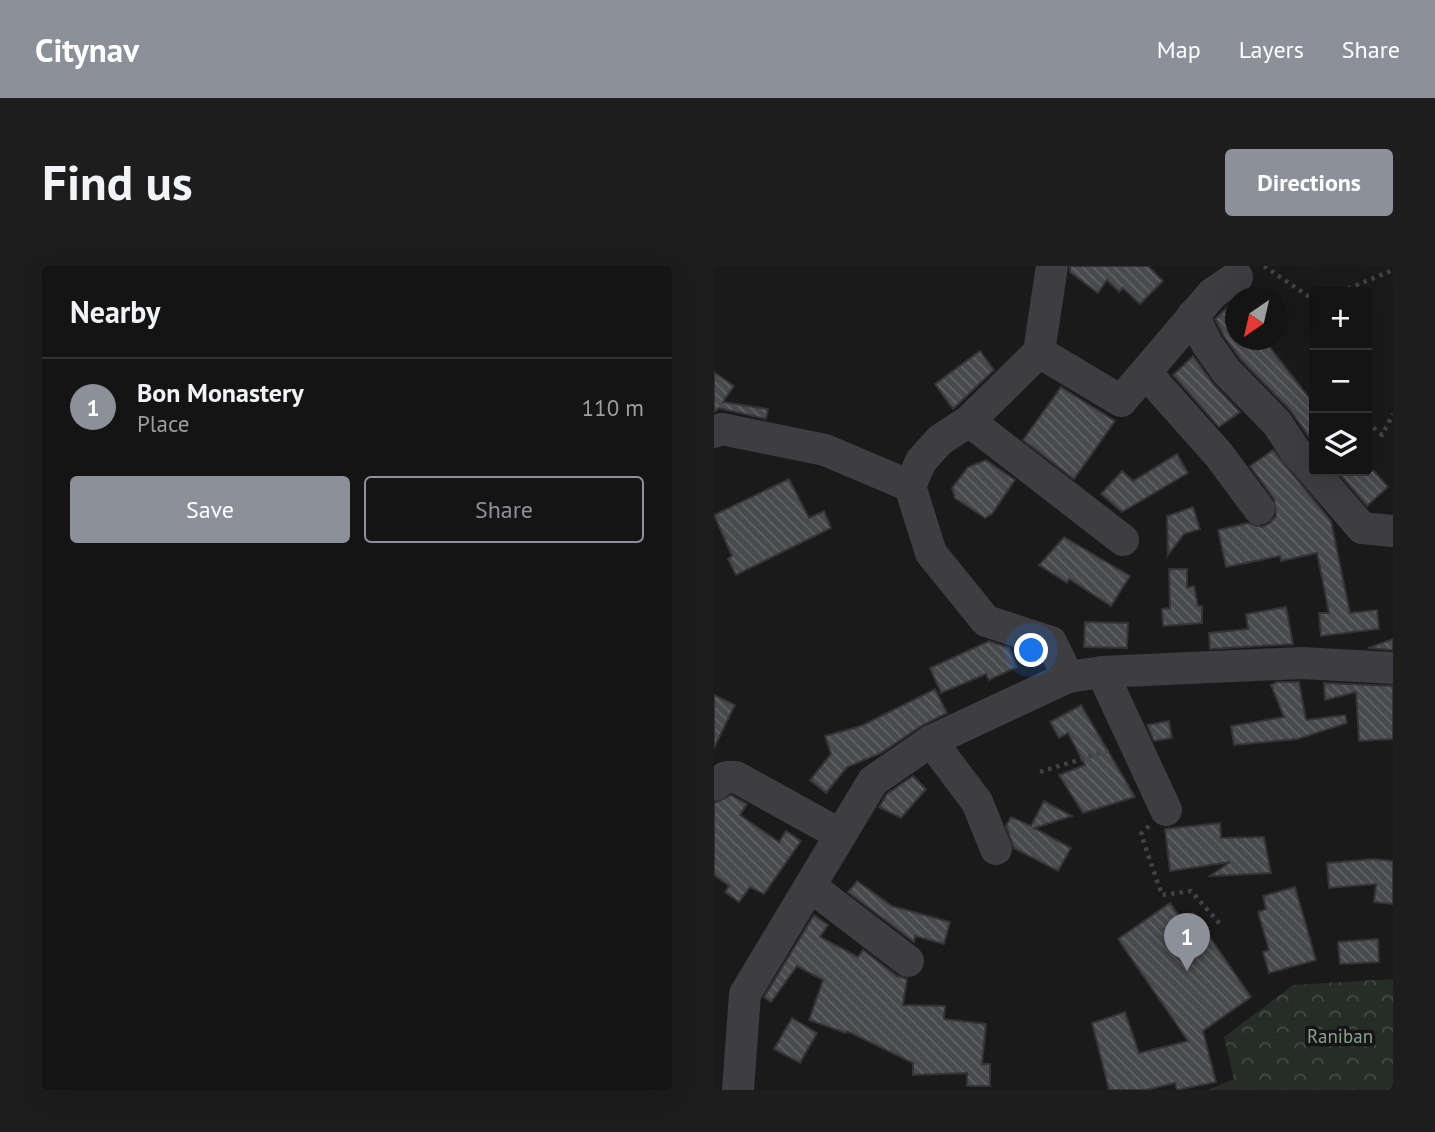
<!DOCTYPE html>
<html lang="en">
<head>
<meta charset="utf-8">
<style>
  body { margin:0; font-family:"PT Sans",sans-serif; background:#1d1d1d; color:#f1f3f6 }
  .controls { position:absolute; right:21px; top:21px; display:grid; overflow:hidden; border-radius:7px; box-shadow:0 7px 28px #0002 }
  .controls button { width:63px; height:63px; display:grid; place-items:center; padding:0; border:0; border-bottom:2px solid #333334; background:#141414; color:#f1f3f6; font:35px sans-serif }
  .compass { position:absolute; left:511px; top:21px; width:63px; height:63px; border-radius:50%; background:#141414; box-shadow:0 7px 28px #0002; rotate:214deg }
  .you { position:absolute; left:318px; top:385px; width:24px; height:24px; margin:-18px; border:5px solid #fff; border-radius:50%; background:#1a73e8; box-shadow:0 0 0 10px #1a73e833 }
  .badge { display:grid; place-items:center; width:46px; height:46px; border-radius:50%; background:#8c9099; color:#fff; font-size:23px; font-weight:700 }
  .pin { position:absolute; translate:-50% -58px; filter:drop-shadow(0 2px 4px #0008) }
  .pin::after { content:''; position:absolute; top:37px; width:24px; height:21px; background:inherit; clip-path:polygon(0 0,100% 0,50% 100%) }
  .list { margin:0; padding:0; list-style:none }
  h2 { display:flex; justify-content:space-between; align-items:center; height:91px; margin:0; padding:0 28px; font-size:30px }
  h2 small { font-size:23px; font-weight:400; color:#9d9ea0 }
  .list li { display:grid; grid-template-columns:46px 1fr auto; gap:21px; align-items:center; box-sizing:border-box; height:98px; padding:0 28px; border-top:2px solid #333334 }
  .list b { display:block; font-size:26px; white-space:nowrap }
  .list p { margin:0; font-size:23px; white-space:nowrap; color:#9d9ea0 }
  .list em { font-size:23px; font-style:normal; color:#9d9ea0 }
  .actions { display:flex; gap:14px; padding:21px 28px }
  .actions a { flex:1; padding:16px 0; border:2px solid #8c9099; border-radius:7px; text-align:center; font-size:24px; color:#8c9099 }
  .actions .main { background:#8c9099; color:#fff }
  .icon { flex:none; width:38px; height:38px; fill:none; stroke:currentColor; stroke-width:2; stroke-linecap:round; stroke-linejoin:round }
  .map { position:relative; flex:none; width:679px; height:824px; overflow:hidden; border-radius:7px }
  header { display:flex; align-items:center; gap:42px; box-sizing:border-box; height:98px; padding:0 35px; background:#8c9099; color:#fff }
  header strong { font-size:33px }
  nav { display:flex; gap:38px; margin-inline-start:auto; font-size:24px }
  .intro { display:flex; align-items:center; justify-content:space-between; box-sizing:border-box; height:168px; padding:0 42px }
  h1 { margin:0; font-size:49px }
  .button { padding:18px 32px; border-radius:7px; background:#8c9099; color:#fff; font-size:24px; font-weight:700 }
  main { display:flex; gap:42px; padding:0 42px }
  aside { flex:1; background:#141414; border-radius:7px; box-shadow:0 7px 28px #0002 }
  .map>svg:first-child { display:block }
  .forest { fill:url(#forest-crowns) }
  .building { fill:url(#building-back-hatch); stroke:#343437; stroke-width:2 }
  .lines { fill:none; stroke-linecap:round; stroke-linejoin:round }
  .path { stroke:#414247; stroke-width:4.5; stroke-dasharray:3.5 5; stroke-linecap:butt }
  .minor { stroke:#3d3d42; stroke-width:32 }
  .labels { text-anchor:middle; stroke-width:7; stroke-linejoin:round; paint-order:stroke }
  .park-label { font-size:19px; fill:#87a28b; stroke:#151416 }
</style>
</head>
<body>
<header>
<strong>Citynav</strong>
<nav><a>Map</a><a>Layers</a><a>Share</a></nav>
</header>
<div class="intro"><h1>Find us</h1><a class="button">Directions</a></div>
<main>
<aside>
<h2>Nearby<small></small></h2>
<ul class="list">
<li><span class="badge">1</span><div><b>Bon Monastery</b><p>Place</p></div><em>110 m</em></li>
</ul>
<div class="actions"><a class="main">Save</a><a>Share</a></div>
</aside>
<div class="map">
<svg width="679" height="824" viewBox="0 0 679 824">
  <defs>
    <pattern id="forest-crowns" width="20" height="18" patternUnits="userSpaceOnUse" patternTransform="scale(1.75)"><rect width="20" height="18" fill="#262d27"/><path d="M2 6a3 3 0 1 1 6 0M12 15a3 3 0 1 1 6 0" fill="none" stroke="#434944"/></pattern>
    <pattern id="building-back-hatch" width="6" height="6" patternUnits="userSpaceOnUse" patternTransform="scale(1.75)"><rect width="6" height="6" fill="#494a4d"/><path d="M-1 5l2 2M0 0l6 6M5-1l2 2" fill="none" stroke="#616265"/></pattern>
  </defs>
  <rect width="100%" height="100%" fill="#1a1a1b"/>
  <!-- forest -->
  <polygon class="forest" points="679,713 679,824 494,824 520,813 510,771 579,719"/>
  <!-- building -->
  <g class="building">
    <polygon points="356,0 434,0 449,15 426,38 409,22 405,26 393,14 384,27 356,6"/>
    <polygon points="520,35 522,74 550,74 600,138 600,178 576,144 527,94 509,69 501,53"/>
    <polygon points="266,85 280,104 239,143 221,118"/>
    <polygon points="479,90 500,119 526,146 505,161 459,109"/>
    <polygon points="0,106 20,120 9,136 54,143 52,153 5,142 0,146"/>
    <polygon points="347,121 401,155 360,213 309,174"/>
    <polygon points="559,184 617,255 636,347 663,344 665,363 607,370 605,347 615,347 603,287 567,295 566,290 512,301 504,264 534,257 548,261 556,257 562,250 560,233 536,200"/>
    <polygon points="463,188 474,207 408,246 387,228 408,205 419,215"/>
    <polygon points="272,194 301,214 278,248 271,252 241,232 238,222 254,201"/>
    <polygon points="623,205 660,205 674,221 653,240"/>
    <polygon points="75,213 95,252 110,245 117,262 22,309 14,293 18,290 0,249"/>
    <polygon points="479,241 486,263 470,268 454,289 453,250"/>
    <polygon points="350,271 416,310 397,340 355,313 353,317 325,299"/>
    <polygon points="455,303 473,303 473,322 480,320 484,340 488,340 488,357 449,360 448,343 456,342"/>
    <polygon points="572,341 579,378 496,383 495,367 534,363 532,348"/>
    <polygon points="371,356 414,357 413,382 370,381"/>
    <polygon points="679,373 679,384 654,382"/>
    <polygon points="275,375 295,382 303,401 275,414 272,408 227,427 216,402"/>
    <polygon points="563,416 585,416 592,454 631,449 633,457 584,473 520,479 517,460 570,451 557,419"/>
    <polygon points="610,417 679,420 679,473 645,475 642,426 611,434"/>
    <polygon points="221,423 233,447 207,460 167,487 133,501 112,527 96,514 117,488 111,470 147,460"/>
    <polygon points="0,429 21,439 0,482"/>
    <polygon points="367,439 421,531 369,547 345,509 371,499 354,467 345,472 336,456"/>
    <polygon points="455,455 458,472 440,475 433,459"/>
    <polygon points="199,510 212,523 187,552 165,541 173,528"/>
    <polygon points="17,529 33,538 26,549 65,576 72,565 87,575 50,628 36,621 25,636 11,626 15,620 0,609 0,537"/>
    <polygon points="330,535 358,550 320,562 357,582 344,605 300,582 292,560 297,551 317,560"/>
    <polygon points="506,557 507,572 550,571 557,607 496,610 516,596 456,605 451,563"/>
    <polygon points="659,593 679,595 679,638 660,636 662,618 615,622 613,597"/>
    <polygon points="143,615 178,640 236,656 230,678 201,670 200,676 134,626"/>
    <polygon points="581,621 602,694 555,707 549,686 555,684 544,646 552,643 549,630"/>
    <polygon points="456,637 466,651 479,647 537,731 489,765 502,816 463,824 461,817 432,824 395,824 378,757 411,746 425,787 474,775 404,673"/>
    <polygon points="100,649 114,659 106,671 144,691 149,684 183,710 193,713 189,739 231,740 230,753 272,758 268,798 276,798 276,820 253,820 253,807 199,809 199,797 133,765 132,767 95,754 109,714 83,700 57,736 50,731"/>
    <polygon points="664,673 665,696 626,698 624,676"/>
    <polygon points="78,752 103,767 86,797 60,783"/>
  </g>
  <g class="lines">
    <!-- path -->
    <g class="path">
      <polyline points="550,0 600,34"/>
      <polyline points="626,26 679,4"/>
      <polyline points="653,156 668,169 679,148"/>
      <polyline points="326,506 396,484"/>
      <polyline points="435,560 427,568 448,629 477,625 506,658"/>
    </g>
    <!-- minor -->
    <g class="minor">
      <polyline points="338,0 325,86 255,155 226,174 207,195 196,220 217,287 272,355 337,376 354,411"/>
      <polyline points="479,49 493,78 513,106 563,157 580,183 648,262 679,265"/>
      <polyline points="325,86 407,135 499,27 523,11"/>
      <polyline points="432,107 505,189 545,243"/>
      <polyline points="255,155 409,274"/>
      <polyline points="0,166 8,163 111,184 196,220"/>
      <polyline points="388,406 452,544"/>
      <polyline points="217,475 263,536 282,583"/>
      <polyline points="0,519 12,511 22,511 125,568"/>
      <polyline points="96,620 194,695"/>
      <polyline points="24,824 31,728 159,515 217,475 354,411 388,406 588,397 679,402"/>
    </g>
  </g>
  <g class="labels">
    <!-- park labels -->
    <g class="park-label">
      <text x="626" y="777">Raniban</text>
    </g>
  </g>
</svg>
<div class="controls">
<button>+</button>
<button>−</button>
<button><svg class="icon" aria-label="layers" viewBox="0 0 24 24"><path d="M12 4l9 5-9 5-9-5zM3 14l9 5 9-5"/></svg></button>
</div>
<svg class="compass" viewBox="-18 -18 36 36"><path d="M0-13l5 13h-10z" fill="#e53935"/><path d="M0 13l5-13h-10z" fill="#9d9ea0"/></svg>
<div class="you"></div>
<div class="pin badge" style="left:473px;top:705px">1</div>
</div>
</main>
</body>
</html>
